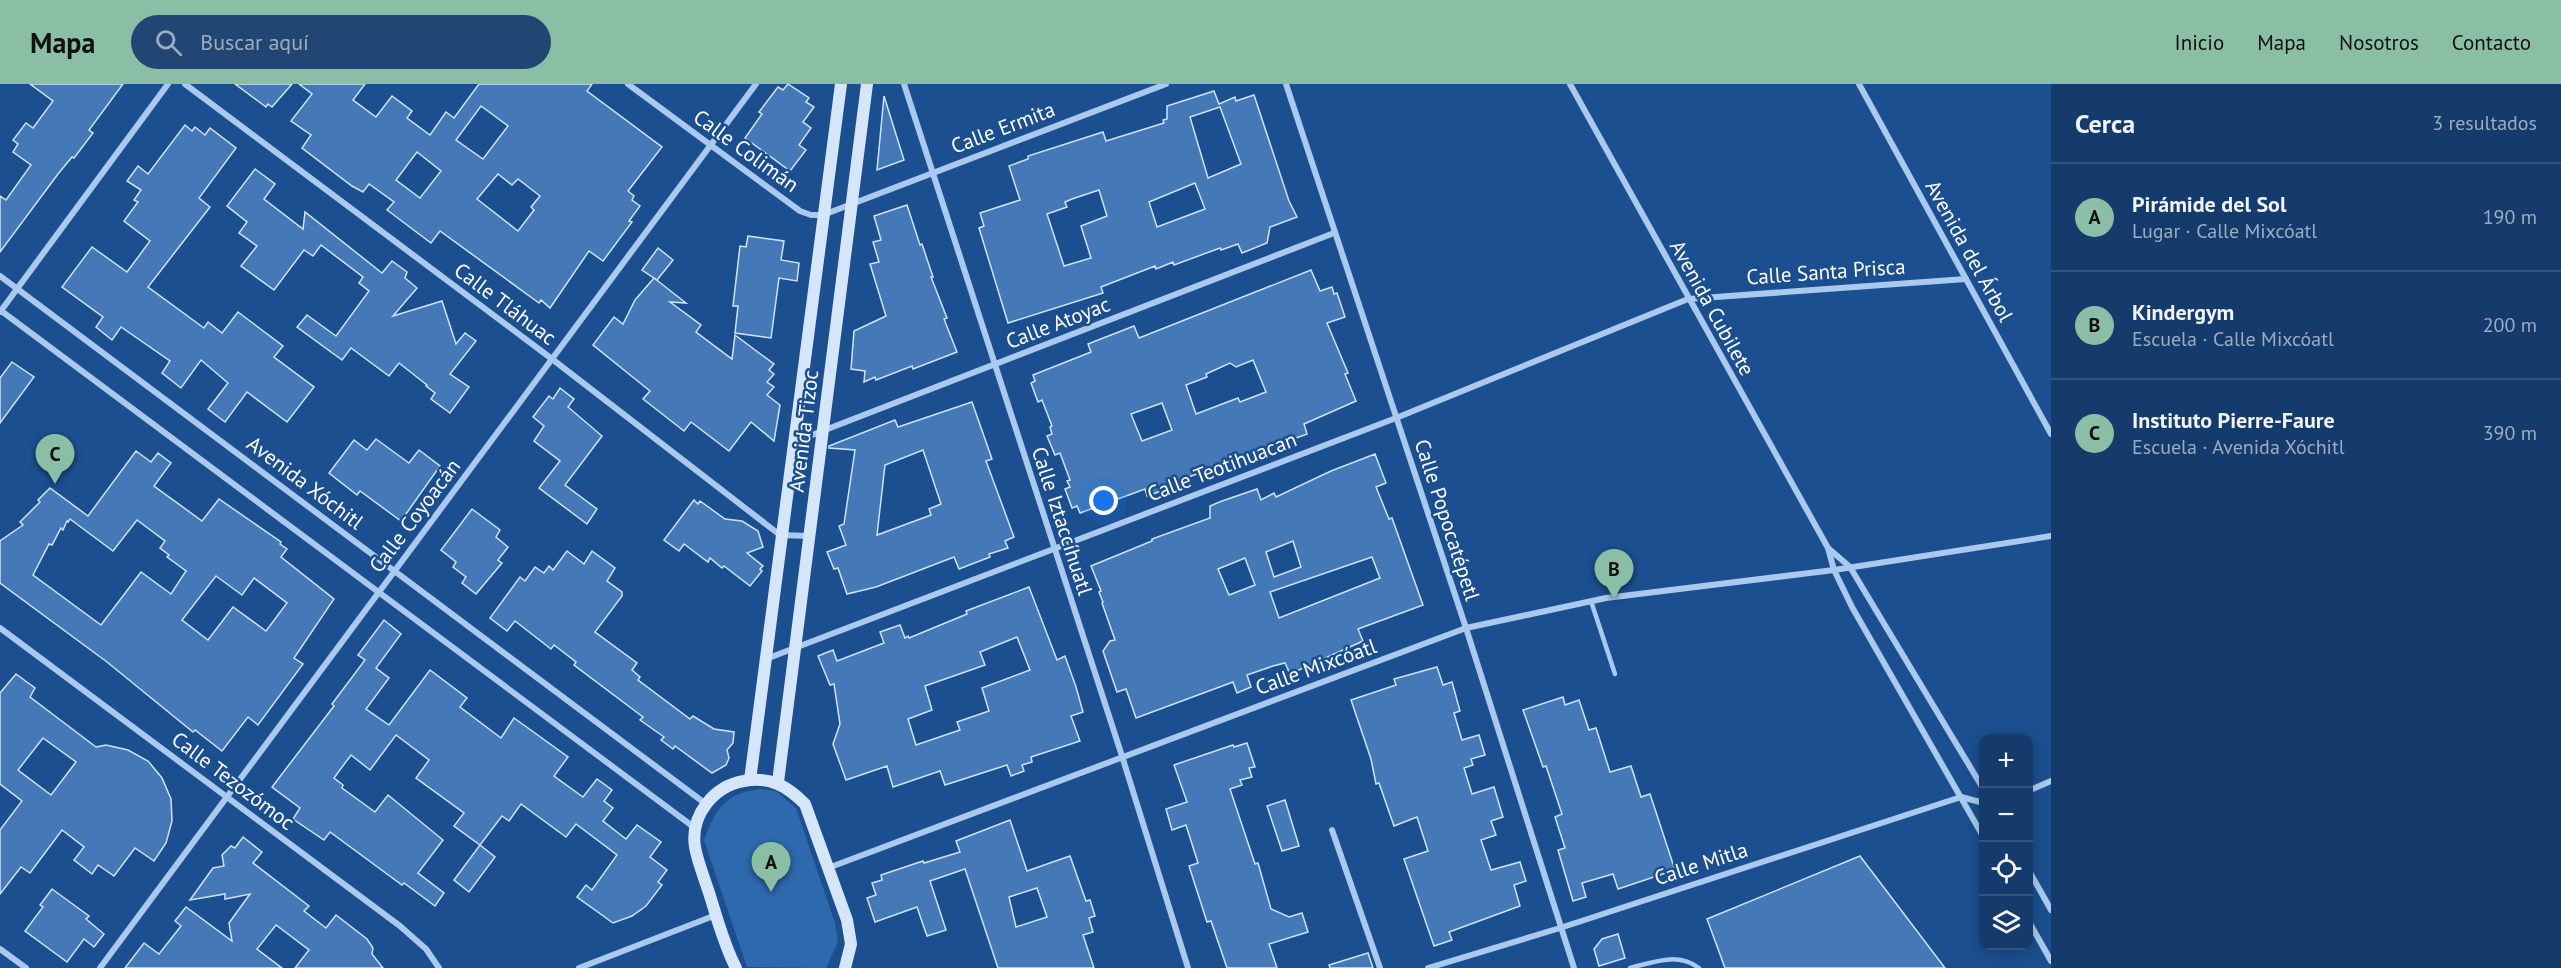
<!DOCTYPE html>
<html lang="es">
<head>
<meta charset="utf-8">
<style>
  body { margin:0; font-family:"PT Sans",sans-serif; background:#214673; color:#f1f3f6 }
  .controls { position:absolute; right:18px; bottom:18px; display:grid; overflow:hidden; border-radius:12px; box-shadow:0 3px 15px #0003 }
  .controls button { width:54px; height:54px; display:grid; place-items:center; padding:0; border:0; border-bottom:2px solid #33557e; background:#143b6b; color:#f1f3f6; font:30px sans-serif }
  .you { position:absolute; left:1104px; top:417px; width:21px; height:21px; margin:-15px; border:4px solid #fff; border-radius:50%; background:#1a73e8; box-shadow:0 0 0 9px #1a73e833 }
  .badge { display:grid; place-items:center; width:39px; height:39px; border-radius:50%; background:#8abfa5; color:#111; font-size:20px; font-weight:700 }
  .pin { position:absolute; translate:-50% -50px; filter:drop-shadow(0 2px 3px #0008) }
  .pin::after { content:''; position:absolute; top:32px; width:21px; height:18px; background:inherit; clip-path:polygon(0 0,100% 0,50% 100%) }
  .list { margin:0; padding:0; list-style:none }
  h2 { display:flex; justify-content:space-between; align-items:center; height:78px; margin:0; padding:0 24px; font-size:26px }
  h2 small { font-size:20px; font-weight:400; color:#9dadc1 }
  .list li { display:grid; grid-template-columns:39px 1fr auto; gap:18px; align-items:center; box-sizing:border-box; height:108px; padding:0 24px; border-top:2px solid #33557e }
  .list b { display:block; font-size:22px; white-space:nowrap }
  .list p { margin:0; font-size:20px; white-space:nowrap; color:#9dadc1 }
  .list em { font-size:20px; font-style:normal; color:#9dadc1 }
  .icon { flex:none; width:33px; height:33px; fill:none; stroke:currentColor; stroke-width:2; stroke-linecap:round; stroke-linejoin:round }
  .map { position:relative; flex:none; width:2051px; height:884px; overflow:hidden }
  header { display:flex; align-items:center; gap:36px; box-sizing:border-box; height:84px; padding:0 30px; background:#8abfa5; color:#111 }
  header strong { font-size:28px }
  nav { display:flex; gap:33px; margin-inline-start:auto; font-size:21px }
  .search { width:420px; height:54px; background:#214673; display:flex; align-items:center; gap:15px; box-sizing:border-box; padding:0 21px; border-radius:33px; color:#9dadc1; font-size:22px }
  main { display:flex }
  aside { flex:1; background:#143b6b }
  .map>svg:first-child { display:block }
  .green { fill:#2e69ad }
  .building { fill:#4478b7; stroke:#cfe3fa; stroke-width:1.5; fill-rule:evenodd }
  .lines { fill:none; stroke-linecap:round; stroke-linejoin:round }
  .service { stroke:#a9c9ee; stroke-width:4.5 }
  .minor { stroke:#a9c9ee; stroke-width:6 }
  .secondary { stroke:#d6e6fa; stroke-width:12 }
  .labels { text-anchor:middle; stroke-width:5; stroke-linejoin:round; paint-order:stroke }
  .street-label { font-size:21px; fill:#fff; stroke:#1b4f8f }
</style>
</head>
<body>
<header>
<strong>Mapa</strong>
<div class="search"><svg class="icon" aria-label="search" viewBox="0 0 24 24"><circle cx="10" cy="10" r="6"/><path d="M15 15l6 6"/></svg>Buscar aquí</div>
<nav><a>Inicio</a><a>Mapa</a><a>Nosotros</a><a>Contacto</a></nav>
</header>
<main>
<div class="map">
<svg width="2051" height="884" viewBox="0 0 2051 884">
  <rect width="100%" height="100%" fill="#1b4f8f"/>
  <!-- green -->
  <path class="green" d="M761,705L776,707L796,724L835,839L838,858L826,884L747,883L704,756C716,723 726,709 761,705Z"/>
  <!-- building -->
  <g class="building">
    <polygon points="30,0 123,0 89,46 93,49 74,74 72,73 58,90 0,168 0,112 6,116 31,81 13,68 18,60 13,56 26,39 33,44 53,17"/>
    <polygon points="235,0 292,0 272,23 268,20 266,23"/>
    <path d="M299,0H365L353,16L376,33L392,12L412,27L407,34L430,51L446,28L454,34L479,0H592L587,7L662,63L628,107L634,112L632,116L640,122L629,137L632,138L603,177L589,167L550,224L541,216L539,219L440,147L431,159L387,126L394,118L369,100L363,108L352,102L302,64L311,51L291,37L312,10ZM481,22L508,42L483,75L456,56ZM417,68L441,87L420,114L396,96ZM498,90L512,101L518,95L540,112L531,123L534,126L518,147L477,115Z"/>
    <polygon points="788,0 809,14 806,18 814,23 803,38 811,44 799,61 806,66 790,87 745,54 762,30 759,28 778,3 783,6"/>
    <path d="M1214,7L1219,20L1235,13L1236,17L1254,11L1289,117L1297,133L1270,143L1267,159L1242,169L1238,160L1221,166L1220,164L1174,181L1173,178L1156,185L1155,182L1101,203L1103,209L1008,239L979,144L984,142L980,129L1020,116L1009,82L1028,75V72L1103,48L1106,57L1164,39L1163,36L1167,35V22ZM1220,23L1241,80L1208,94L1190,33ZM1195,99L1205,125L1157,143L1149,118ZM1099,106L1107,132L1081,142L1091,174L1064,182L1047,130L1067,123L1065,118L1072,115Z"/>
    <polygon points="884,12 904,76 877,86"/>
    <polygon points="185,41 192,47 195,43 205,51 210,44 236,64 199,114 210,123 148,203 204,244 208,238 222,249 238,228 283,262 274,273 314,303 287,338 247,308 225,338 208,325 228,299 201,276 181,304 162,289 170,277 121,243 112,256 96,243 103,233 62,203 92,163 127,188 150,157 124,137 138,118 134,116 141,106 127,97 138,82 148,90"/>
    <polygon points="255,85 275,100 264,115 303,145 305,128 382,189 392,177 407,188 405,194 417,204 393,232 442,217 456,260 465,249 476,257 450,290 469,303 450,329 431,315 435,309 426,302 427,301 399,279 389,292 351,264 342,276 297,243 307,231 336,252 369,207 359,199 363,193 321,161 313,172 304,166 274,206 241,182 257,162 239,149 247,138 227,122"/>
    <polygon points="907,121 920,161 922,160 933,193 931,193 947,234 944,235 957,268 913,285 912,282 876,296 875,293 864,298 865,287 851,285 854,247 886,232 870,180 879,178 873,158 881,156 874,132"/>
    <polygon points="748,152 784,157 781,176 799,179 797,197 779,194 771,254 735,249 738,222 733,222 740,162 746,163"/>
    <polygon points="658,164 673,176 657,196 642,186"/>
    <path d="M1311,186L1320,207L1332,203L1334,210L1337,209L1345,233L1327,239L1348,289L1345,290L1356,317L1304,340L1307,350L1183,395L1167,405L1147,412L1145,405L1080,429L1077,422L1072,424L1065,405L1070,403L1067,397L1070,396L1060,369L1055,371L1047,352L1052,350L1050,343L1052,342L1042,316L1038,318L1031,299L1035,297L1033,291L1091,268L1088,260L1134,242L1139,254ZM1253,276L1266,308L1240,318L1238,314L1196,330L1186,301L1207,293L1206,290L1230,279L1236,283ZM1162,319L1172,346L1142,357L1131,330Z"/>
    <polygon points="654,194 686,219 670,218 701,241 696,248 732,275 735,251 774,280 769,286 774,290 767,298 774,303 767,311 780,321 774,357 751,338 729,367 691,338 684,347 643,315 650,307 593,261 614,233 623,240 635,216"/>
    <polygon points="12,278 34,293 0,339 0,294"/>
    <polygon points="560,304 574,315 568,323 602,352 565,401 597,425 587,440 539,404 560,377 534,357 544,342 533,333 549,312 553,315"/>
    <path d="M972,318L992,375L986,377L1014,453L1005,457L1008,464L989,470L990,473L959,485L954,473L876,503L847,510L838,484L834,485L827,468L846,461L839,442L844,440L855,366L829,364V362L895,336L898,343ZM923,366L941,420L929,425L931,431L877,451L885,381Z"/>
    <polygon points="376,355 409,379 419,366 440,382 401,437 360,407 357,411 329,389 354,356 367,366"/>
    <path d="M136,367L151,378L158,369L171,379L154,402L202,437L219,415L281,458L280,460L287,465L281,473L334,515L294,574L303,580L258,641L248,633L222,667L195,646L193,648L107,578L0,499V457L23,441L20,438L40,418L38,416L50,404L88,432ZM70,435L113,467L137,436L165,457L160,464L169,471L167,473L186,487L171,510L141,488L101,541L33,491L49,460L52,461L61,444L63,446L67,437L68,438ZM216,492L242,511L254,494L287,519L266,547L233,523L208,556L182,536Z"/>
    <path d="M1375,370L1386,399L1376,403L1389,435L1392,434L1423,521L1358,545L1363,557L1290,590L1285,579L1273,582L1247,591L1251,603L1237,609L1233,598L1136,634L1126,605L1117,608L1103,567L1110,557L1115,556L1102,519L1103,518L1099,508L1101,507L1091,482L1152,457V455L1210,434V422L1222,417L1257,405L1261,416L1274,409L1276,413L1331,387ZM1293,457L1301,483L1274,493L1266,468ZM1372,473L1380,494L1279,534L1270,508ZM1245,474L1255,501L1229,511L1218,485Z"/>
    <polygon points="694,416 698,420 700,417 725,435 742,437 758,447 763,463 747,469 763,482 760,485 762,487 750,502 724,482 722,484 710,474 708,478 684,460 679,467 664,456"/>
    <polygon points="472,425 500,446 496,453 508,463 498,476 502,479 476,510 462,499 466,493 453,483 456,478 441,466"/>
    <polygon points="567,467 584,480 592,467 615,484 607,497 622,508 622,512 595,548 637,579 632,586 640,593 638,596 690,635 693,632 714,645 734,648 733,659 727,666 729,674 726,681 712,689 675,662 673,665 661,656 664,653 640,636 643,633 574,581 576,578 554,561 551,565 515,537 507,547 490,534 520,493 525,497 535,483 544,489 549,482 553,486"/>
    <path d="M1029,503L1057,576L1065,572L1076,603L1083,628L1071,632L1080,657L1031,673L1032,678L1022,681L1024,687L1011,692L1007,681L945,701L940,687L893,703L887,682L846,696L833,660L840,640L834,600L830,601L818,572L833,566L837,577L884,559L880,548L900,541L905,554L908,552L909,554L967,530L966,527ZM1017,553L1030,586L982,604L989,627L957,638L960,646L916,661L908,635L932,626L925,602L985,581L980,568Z"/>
    <polygon points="384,536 401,550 376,584 389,594 366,625 389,641 430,586 467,614 460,623 501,654 514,634 568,673 554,692 583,713 597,695 612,706 604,717 613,724 603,737 626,755 637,741 661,758 650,773 667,786 658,798 662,801 646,822 632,832 613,839 577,813 586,801 592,806 617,771 576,740 566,753 521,720 509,737 502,732 480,761 454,742 464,729 416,694 429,676 396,651 370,686 351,671 334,694 343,701 342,704 375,728 388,711 443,756 418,789 444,809 435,822 404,799 402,801 330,748 324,756 293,735 300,724 272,703 334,622 332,620 365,576 358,571"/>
    <polygon points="1437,583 1443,601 1452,598 1460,627 1454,629 1462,656 1479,651 1485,671 1471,675 1473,681 1464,684 1472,710 1494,703 1503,733 1491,737 1496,751 1481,756 1491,786 1520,778 1526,797 1514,801 1520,822 1449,848 1452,856 1434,862 1404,775 1428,767 1417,733 1394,742 1379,699 1376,700 1371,675 1351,616 1396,601 1394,595"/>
    <path d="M16,590L35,604L30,613L96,663L106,661L128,666L148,677L162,694L171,715L172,737L166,759L154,777L135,764L114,792L98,781L92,790L74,776L84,763L62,746L30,789L21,783L0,810V746L22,717L0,700V609ZM43,654L76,678L51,711L18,686Z"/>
    <polygon points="1563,613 1565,621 1579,616 1589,646 1596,644 1610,688 1631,682 1641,713 1650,710 1675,786 1618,805 1613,790 1582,799 1586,813 1573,817 1558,766 1565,764 1555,733 1562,730 1546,682 1543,683 1523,626"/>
    <polygon points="1247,659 1255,683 1249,684 1252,693 1240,696 1242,701 1230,705 1255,780 1258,779 1271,825 1289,833 1302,829 1308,848 1269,860 1277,884 1227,884 1211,837 1207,838 1189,782 1198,779 1186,741 1172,746 1166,725 1187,718 1174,681 1233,661 1234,663"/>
    <polygon points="1285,716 1299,762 1282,767 1267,722"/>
    <path d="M1010,736L1027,787L1070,772L1086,817L1090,816L1095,832L1089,834L1093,848L1083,851L1094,884H998L965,785L930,797L946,846L927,852L917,823L875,838L867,814L876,811L872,799L882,796L881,791L923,777L924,779L960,768L956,757ZM1037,804L1047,833L1016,843L1009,813Z"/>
    <polygon points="243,753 262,768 253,779 309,822 304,827 326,844 336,831 367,855 373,864 372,870 383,884 295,884 309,866 276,841 257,865 282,884 125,884 144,859 159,870 181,842 175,837 186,823 232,857 229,839 250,810 225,815 225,810 190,816 213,784 224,782 222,771 231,762 235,764"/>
    <polygon points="480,761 495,773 469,808 454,796"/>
    <polygon points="1860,772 1945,884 1725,884 1707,835"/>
    <polygon points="52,805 89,832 86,835 104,850 94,863 84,855 67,878 25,847 43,823 40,821"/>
    <polygon points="1618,850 1625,874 1599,882 1594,865 1602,855"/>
    <polygon points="1368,869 1373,884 1330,884 1329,881"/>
  </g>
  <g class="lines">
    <!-- service -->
    <g class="service">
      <polyline points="1591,517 1615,590"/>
      <path d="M1630,884C1654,878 1677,868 1699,884"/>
    </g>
    <!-- minor -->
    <g class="minor">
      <polyline points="185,0 552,275 780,451 809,452"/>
      <polyline points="628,0 800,127 811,131 823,131 1166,0"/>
      <polyline points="904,0 1122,672 1188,884"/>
      <polyline points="1286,0 1466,544 1574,884"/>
      <polyline points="1570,0 1828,464 1834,486 1852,523 1984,754"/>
      <polyline points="1859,0 2051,350"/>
      <polyline points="0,192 706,720"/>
      <polyline points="0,226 695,744"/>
      <polyline points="0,228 168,0"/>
      <polyline points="794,358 1334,149"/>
      <polyline points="1828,464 1850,483 1984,706"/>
      <polyline points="0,544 400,842 426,865 439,884"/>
      <polyline points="766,575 1396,334 1688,215 1966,195"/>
      <polyline points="2028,707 2051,697"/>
      <polyline points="1332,746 1380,884"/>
      <polyline points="828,784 1466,544 1606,514 1834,486 2051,452"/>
      <polyline points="2028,785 2051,826"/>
      <polyline points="2028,836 2051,877"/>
      <polyline points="0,865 26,884"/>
      <polyline points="100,884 756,0"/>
      <polyline points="579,884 716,831"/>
      <polyline points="1428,884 1560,844 1961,713 1984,719"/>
    </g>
    <!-- secondary -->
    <g class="secondary">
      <polyline points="750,696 841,0"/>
      <polyline points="778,698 867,0"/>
      <path d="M736,884C725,863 718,838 711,815C706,798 698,780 695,763C690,731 714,702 744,697C770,692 787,702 805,720L847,836L851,860L845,884"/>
    </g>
  </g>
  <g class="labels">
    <!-- street labels -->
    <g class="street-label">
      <text transform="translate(1003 44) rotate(-21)" y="7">Calle Ermita</text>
      <text transform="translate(746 67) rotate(36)" y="7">Calle Colimán</text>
      <text transform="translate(1969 167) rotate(61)" y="7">Avenida del Árbol</text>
      <text transform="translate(1826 188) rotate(-4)" y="7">Calle Santa Prisca</text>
      <text transform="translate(505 220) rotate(37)" y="7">Calle Tláhuac</text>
      <text transform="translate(1712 224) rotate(61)" y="7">Avenida Cubilete</text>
      <text transform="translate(1058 239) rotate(-21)" y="7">Calle Atoyac</text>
      <text transform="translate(804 347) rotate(-83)" y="7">Avenida Tizoc</text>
      <text transform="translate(1222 383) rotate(-21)" y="7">Calle Teotihuacan</text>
      <text transform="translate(305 399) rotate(37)" y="7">Avenida Xóchitl</text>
      <text transform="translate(415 432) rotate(-53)" y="7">Calle Coyoacán</text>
      <text transform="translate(1447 436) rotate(72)" y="7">Calle Popocatépetl</text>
      <text transform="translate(1062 437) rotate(72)" y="7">Calle Iztaccíhuatl</text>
      <text transform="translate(1316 583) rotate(-20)" y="7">Calle Mixcóatl</text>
      <text transform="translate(233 697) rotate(37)" y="7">Calle Tezozómoc</text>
      <text transform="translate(1701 780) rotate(-18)" y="7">Calle Mitla</text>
    </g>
  </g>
</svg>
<div class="controls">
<button>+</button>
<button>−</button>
<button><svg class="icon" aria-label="locate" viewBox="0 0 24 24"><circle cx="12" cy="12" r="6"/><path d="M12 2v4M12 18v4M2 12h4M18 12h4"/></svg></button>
<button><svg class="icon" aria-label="layers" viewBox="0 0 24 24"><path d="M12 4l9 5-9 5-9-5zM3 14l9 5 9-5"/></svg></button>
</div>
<div class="you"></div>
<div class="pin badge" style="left:771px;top:808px">A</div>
<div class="pin badge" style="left:1614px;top:515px">B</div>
<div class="pin badge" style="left:55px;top:400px">C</div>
</div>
<aside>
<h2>Cerca<small>3 resultados</small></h2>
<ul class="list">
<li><span class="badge">A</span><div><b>Pirámide del Sol</b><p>Lugar · Calle Mixcóatl</p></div><em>190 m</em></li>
<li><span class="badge">B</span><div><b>Kindergym</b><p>Escuela · Calle Mixcóatl</p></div><em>200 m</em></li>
<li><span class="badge">C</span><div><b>Instituto Pierre-Faure</b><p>Escuela · Avenida Xóchitl</p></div><em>390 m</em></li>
</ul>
</aside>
</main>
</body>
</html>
